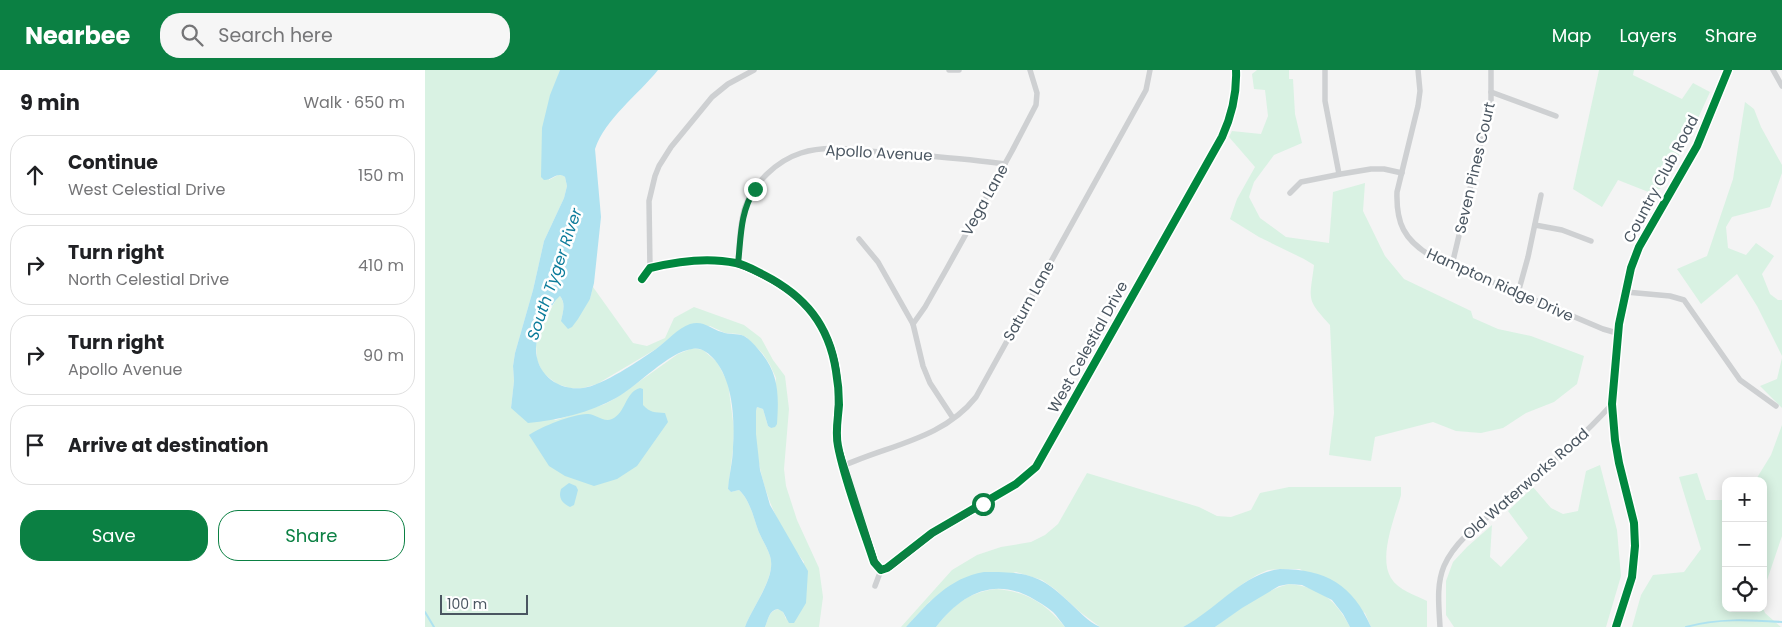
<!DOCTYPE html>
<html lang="en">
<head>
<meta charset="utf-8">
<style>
  body { margin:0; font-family:Poppins,sans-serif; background:#f6f6f6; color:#202124 }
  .controls { position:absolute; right:15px; bottom:15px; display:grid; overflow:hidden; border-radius:10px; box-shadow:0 2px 12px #0003 }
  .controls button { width:45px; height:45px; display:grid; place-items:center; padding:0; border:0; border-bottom:1px solid #e0e0e0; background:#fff; color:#202124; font:25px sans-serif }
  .scale { position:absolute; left:15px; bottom:12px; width:88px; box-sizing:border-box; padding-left:5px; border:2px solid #4a5661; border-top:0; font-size:14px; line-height:18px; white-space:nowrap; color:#4a5661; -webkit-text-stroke:4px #fff; paint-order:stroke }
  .stop { position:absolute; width:15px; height:15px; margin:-11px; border:4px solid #0b8043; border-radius:50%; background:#fff }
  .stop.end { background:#0b8043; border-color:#fff; box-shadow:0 1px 5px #0008 }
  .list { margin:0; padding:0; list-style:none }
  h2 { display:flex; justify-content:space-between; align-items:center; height:65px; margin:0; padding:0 20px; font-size:21px }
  h2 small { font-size:16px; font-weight:400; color:#757577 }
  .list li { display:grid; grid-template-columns:32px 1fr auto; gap:15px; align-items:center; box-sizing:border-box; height:80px; margin:0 10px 10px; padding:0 10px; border:1px solid #e0e0e0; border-radius:20px }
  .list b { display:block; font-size:19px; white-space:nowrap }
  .list p { margin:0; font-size:16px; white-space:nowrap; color:#757577 }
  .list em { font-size:16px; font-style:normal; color:#757577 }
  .actions { display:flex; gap:10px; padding:15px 20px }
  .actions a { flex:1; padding:11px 0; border:1px solid #0b8043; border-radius:20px; text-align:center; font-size:18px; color:#0b8043 }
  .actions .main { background:#0b8043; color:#fff }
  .icon { flex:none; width:28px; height:28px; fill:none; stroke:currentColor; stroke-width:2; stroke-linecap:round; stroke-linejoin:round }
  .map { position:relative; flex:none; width:1357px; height:557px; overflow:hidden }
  header { display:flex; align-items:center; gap:30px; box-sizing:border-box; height:70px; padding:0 25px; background:#0b8043; color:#fff }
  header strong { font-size:24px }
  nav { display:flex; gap:28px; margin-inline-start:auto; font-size:18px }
  .search { width:350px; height:45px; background:#f6f6f6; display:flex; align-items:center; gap:12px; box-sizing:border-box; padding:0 18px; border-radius:20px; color:#757577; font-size:19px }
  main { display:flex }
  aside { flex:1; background:#fff }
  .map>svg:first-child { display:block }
  .green { fill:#d9f2e3 }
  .water { fill:#aee2f0 }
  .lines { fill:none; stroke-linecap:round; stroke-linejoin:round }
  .stream { stroke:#aee2f0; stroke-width:2 }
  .minor { stroke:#ced0d2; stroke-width:5.5 }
  .cycleway-casing { stroke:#fff; stroke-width:11 }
  .cycleway { stroke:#00873e; stroke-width:8 }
  .route { stroke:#0b8043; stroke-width:6 }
  .labels { text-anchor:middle; stroke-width:5; stroke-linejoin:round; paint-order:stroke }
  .street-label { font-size:15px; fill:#4a5661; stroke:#fff }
  .water-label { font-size:16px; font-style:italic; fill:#0c7c9b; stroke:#fff }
</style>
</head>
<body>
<header>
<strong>Nearbee</strong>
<div class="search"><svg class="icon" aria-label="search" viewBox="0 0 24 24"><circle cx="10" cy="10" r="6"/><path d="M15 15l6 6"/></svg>Search here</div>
<nav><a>Map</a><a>Layers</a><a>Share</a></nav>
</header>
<main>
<aside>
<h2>9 min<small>Walk · 650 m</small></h2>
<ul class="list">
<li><svg class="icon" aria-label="ahead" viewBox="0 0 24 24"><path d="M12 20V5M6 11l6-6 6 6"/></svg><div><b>Continue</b><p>West Celestial Drive</p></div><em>150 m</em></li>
<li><svg class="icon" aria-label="right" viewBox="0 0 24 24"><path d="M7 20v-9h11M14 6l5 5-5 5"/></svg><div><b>Turn right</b><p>North Celestial Drive</p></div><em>410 m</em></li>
<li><svg class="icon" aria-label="right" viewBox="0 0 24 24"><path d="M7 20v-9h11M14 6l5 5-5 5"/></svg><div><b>Turn right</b><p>Apollo Avenue</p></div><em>90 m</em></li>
<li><svg class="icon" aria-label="arrive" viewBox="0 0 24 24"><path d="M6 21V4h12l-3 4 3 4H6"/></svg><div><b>Arrive at destination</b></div></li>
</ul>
<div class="actions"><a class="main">Save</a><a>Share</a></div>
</aside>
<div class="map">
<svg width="1357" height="557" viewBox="0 0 1357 557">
  <rect width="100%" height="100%" fill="#f4f4f4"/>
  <!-- green -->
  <g class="green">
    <path d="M0,0H135L133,6L124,110L135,104L140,107L142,116L139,128L119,171L108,220L90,283L88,296L89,311L86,338L131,350L180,334L191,328L253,284L268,278L278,280L292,292L303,313L309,359L308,379L303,419L306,422L314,420C324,429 328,445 332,457C335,467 342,476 345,486C352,506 327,537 320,557H0Z"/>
    <path d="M832,0H864V9H868L870,44L877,73L849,85L829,112L824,127L835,148L861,167L904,173L908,122L940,113L938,141L960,186L979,209L1046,241L1048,248L1073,259L1106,266L1159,286L1152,314L1129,332L1101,343L1078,358L1056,363L1031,361L1008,352L950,367L946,391L904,385L909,343L905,255C880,228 885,230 889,195L879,189L834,167L805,149L812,129L830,97L804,67L807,61L836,64L843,46L840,20L829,19L827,4Z"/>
    <polygon points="1174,0 1209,0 1208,5 1257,29 1268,13 1285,22 1269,57 1236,118 1226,123 1193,110 1177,137 1148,119"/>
    <polygon points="1320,32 1329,39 1336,57 1357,95 1357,103 1345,137 1307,147 1301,157 1303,178 1321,185 1331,173 1349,186 1337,204 1345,224 1353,230 1357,230 1357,286 1332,236 1312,204 1276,234 1252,199 1282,186 1308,109"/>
    <path d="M168,217L208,273L222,276L240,268L249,248L269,237L319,255L336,268L348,290L360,306L364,339L359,399L361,416L372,450L394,498L398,527L394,557H340C343,550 344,540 354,539L358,542L361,549L379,492C346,450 327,395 331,341L332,337L338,339L343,356L346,358L351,308L345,295L338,284L321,267L314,264L300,263L285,256L255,260L231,279L172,314L158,318H145L132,314L118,303L112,290L111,275L118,253L132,228L135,226C141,234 138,242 136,251L165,229Z"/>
    <polygon points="1357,288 1357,338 1335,316 1352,309"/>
    <polygon points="1357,355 1357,466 1338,522 1338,411 1330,411 1346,385"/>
    <polygon points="1175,395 1192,460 1196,506 1181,557 1029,557 1021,545 1021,511 1028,492 1042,477 1067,455 1065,487 1076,497 1103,468 1083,441 1108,417 1126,438 1138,444 1153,441 1161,401"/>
    <path d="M662,403L774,437L792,446L806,447L826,440L835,423L864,417H976V425C970,447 953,487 966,508C973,520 990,525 1002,531V557H946L940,543L875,499H855L843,500L832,505L819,513L773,549L758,557H675L655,542L631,520L617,510L591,502L505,531L481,557H476L527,500L552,485L576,477L606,472L620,465L633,454Z"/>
    <polygon points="1272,403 1281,430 1301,430 1301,538 1338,538 1340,543 1356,557 1207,557 1216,525 1228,505 1259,502 1276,479 1254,407"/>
    <path d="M864,514C895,517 911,530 925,557H790C812,541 837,521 864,514Z"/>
    <path d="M571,519C601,521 621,534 640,557H511C529,534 542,523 571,519Z"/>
  </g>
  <!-- water -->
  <g class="water">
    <path d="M135,0H233C213,25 180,49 170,79L176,147L169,213L165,229L153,249L147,257L143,259L136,251C138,242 141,233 135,226C129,231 126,238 122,245C118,254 112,266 111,277C110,303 132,321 158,318C177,316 215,290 231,279C242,271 253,258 265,254C279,250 285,259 297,262C304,265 312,263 319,266C324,269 329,274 333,279C354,302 354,324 352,354L350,357L346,358L343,356L338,339L332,337L331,341V364L335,400L345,435L383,501L381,533L369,553H364L358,542L353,539C344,540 343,550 340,557H320C327,537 352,507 345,486C342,476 335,467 332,457C328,445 324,429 314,420L306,422L303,419C304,405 308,391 308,377C310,349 308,308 287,287C282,282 275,277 267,279C243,282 213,316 191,328C164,343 133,350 103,353L86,338L89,311L88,296L90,283L108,220L119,171L139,128L142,116L140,107C132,101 128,110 119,110L116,107L117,58L125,25Z"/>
    <path d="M215,318L218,319V335C225,343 230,342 240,343L243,352L212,396L192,409L169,416L140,406L124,396L104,365C118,356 145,345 162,344C170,343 178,353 187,349C201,343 200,322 215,318Z"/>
    <path d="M144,413L151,416L153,420L149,435L145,437C137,433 133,428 136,419Z"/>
    <path d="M855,499C901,499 928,515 946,557H925L918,544L907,530L877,515L864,514L854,516L817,538L790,557H758C792,539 818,503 855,499Z"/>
    <path d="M559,502C600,502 614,503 644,532C654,541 663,552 675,557H640C636,552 632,546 628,542C621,536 612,531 605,527C566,507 535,526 511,557H481C504,532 524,508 559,502Z"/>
  </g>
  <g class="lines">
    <!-- stream -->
    <g class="stream">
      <polyline points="0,542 9,557"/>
      <path d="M1261,557C1292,548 1325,550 1357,552"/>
    </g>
    <!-- minor -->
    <g class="minor">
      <polyline points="524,0 534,0"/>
      <polyline points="900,0 900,31 914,104"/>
      <path d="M993,0L995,21L993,36L972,122C971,153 979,170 1006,186L1178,259L1192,263"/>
      <polyline points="1348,0 1357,16"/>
      <polyline points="1066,22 1131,46"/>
      <polyline points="865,123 876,112 916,104 946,99 959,99 977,103"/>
      <polyline points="1110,155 1137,160 1166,171"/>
      <polyline points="434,169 453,192 488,254 498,296 505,313 528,348"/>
      <path d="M313,194C315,175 314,155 320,137C329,113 351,91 376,83C401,75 429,80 455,82C497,86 538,88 580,94"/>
      <polyline points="1027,195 1066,30 1066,0"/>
      <polyline points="225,198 224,131 230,106 234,96 246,77 287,27 303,14 329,0"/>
      <path d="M217,209L225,198C253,191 283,187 312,193C321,195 331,201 339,205C377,225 401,251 410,293C413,307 414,321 414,335C413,349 411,362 413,377L449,492L456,500"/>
      <polyline points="1201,222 1245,226 1259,230 1315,310 1351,336"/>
      <polyline points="1093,223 1103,187 1116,125"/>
      <polyline points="488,254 500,237 521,200 587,81 611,35 612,23 605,0"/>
      <path d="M418,396C464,375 518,369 551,327L721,20L725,0"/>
      <path d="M456,500C471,497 488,478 500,468C534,442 582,429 611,397L797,67C807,45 812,24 811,0"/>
      <polyline points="450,516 456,500"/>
      <path d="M1015,557C1014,537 1011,515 1019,496C1031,469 1058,451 1080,433C1117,401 1155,370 1187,334"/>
      <polyline points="1191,557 1207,507 1210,476 1209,453 1194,393 1190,370 1187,334 1194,254 1206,198 1214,177 1272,76 1303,0"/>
    </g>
    <!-- cycleway casing -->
    <g class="cycleway-casing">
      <g id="cycleway">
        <path d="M217,209L225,198C253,191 283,187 311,193C321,195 331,201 339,205C380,226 404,255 411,301C413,312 414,324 414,335C413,349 410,362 413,376C420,413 437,455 449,492L456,500L462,498L507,463L591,414L611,397L797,67C807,45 812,24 811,0"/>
        <polyline points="1191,557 1207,507 1210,476 1209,453 1194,393 1190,370 1187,334 1194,254 1206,198 1214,177 1272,76 1303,0"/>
      </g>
    </g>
    <!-- cycleway -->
    <use href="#cycleway" class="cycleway"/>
  </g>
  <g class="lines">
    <!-- route -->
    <path class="route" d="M330,119C315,142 316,167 313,194C369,216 408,248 413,312C414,333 410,355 413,376L451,495L456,500L465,497L508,463L558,434"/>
  </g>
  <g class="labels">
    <!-- street labels -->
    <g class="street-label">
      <text transform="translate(454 83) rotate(3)" y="5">Apollo Avenue</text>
      <text transform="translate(1050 98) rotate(-77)" y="5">Seven Pines Court</text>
      <text transform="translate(1236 109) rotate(-62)" y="5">Country Club Road</text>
      <text transform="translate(560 130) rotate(-61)" y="5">Vega Lane</text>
      <text transform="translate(1075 215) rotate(24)" y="5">Hampton Ridge Drive</text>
      <text transform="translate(604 231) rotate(-61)" y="5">Saturn Lane</text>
      <text transform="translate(663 277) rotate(-61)" y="5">West Celestial Drive</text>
      <text transform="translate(1101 414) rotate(-41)" y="5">Old Waterworks Road</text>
    </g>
    <!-- water labels -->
    <g class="water-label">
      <text transform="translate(129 204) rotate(-71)" y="6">South Tyger River</text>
    </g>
  </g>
</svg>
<div class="controls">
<button>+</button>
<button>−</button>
<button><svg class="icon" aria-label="locate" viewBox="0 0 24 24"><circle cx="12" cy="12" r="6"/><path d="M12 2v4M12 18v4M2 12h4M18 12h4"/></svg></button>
</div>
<div class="scale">100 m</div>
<div class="stop" style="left:558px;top:434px"></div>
<div class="stop end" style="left:330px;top:119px"></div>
</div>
</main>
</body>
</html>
